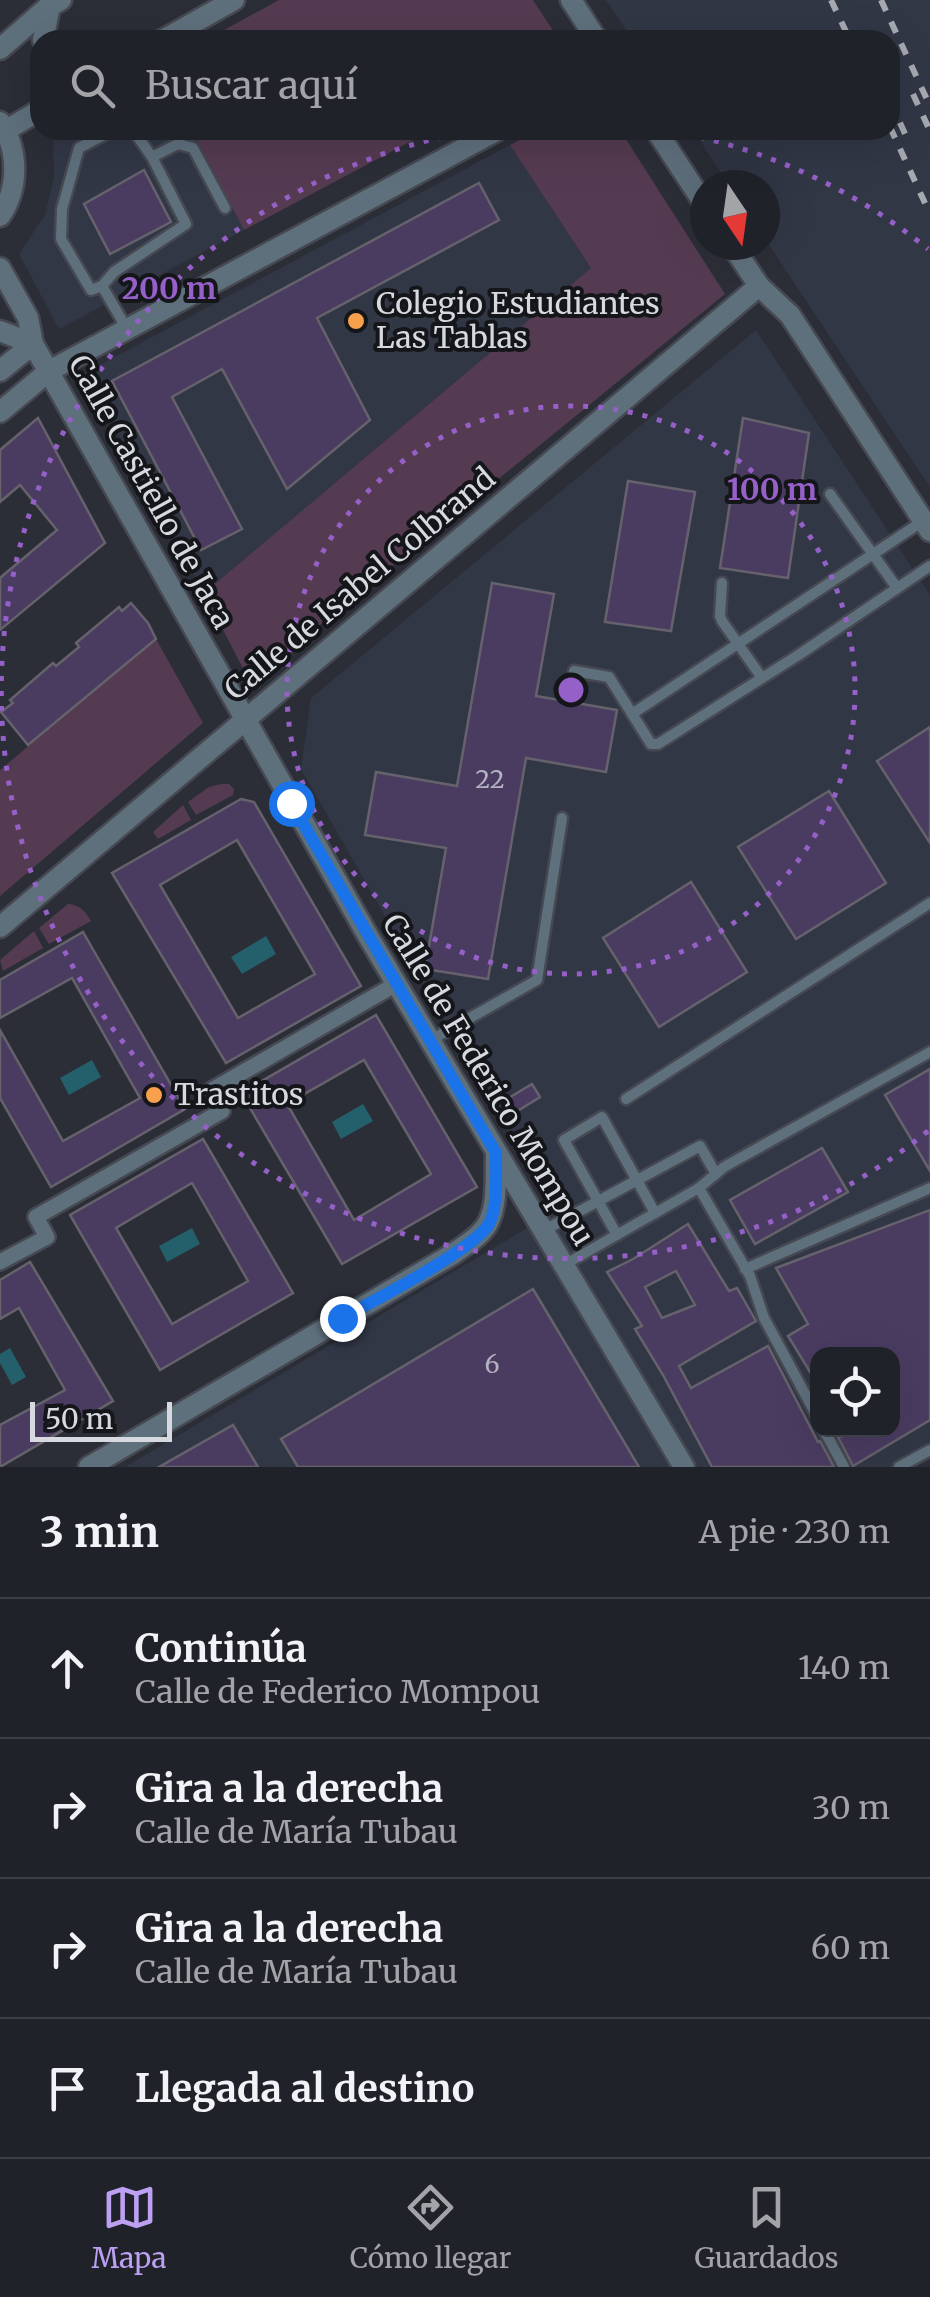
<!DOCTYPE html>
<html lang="es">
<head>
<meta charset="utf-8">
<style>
  body { margin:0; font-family:Merriweather,serif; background:#2d2f35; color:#f1f3f6 }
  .controls { position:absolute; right:30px; bottom:30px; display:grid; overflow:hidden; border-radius:20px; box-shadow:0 10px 40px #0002 }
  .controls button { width:90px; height:90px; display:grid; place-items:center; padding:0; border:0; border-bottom:2px solid #3d3f46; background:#202229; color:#f1f3f6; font:50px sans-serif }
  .compass { position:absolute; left:690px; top:170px; width:90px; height:90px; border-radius:50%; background:#202229; box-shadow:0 10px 40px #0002; rotate:167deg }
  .scale { position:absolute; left:30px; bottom:25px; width:142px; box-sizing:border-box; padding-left:10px; border:5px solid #d6d9df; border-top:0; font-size:28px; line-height:35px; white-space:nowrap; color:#d6d9df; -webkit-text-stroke:8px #15161a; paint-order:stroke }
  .stop { position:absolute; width:30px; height:30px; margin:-22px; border:8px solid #1a73e8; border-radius:50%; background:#fff }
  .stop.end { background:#1a73e8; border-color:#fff; box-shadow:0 2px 10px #0008 }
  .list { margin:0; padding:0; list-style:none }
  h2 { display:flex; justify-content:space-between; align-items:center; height:130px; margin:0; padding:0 40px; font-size:42px }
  h2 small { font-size:32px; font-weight:400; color:#a2a4a8 }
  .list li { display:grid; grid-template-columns:65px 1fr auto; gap:30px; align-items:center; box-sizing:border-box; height:140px; padding:0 40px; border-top:2px solid #3d3f46 }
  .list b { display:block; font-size:38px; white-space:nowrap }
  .list p { margin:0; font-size:32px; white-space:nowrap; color:#a2a4a8 }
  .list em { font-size:32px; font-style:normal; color:#a2a4a8 }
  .icon { flex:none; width:55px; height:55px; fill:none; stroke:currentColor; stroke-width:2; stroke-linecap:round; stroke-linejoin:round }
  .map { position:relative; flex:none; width:930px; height:1467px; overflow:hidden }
  .search { position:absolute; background:#202229; box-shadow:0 10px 40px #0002; left:30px; right:30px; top:30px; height:110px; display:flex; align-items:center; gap:25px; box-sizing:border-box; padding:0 35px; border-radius:30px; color:#a2a4a8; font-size:38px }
  .sheet { height:690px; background:#202229 }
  nav { display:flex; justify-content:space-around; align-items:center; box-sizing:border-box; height:140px; border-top:2px solid #3d3f46; background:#202229; font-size:28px; color:#a2a4a8 }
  nav a { display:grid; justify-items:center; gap:5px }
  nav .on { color:#bca0f2 }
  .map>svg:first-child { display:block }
  .built { fill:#323746; fill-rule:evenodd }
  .green { fill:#553b51 }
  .water { fill:#24606b }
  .building { fill:#4a3c61; stroke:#66626c; stroke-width:2.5; fill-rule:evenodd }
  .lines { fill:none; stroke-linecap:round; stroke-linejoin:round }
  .service-casing { stroke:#464952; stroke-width:15 }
  .pedestrian-casing { stroke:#464952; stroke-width:20 }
  .minor-casing { stroke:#464952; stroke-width:25 }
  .tertiary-casing { stroke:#464952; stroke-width:25 }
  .service { stroke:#5f707d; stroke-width:10 }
  .pedestrian { stroke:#5f707d; stroke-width:15 }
  .minor { stroke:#5f707d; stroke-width:20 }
  .tertiary { stroke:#5f707d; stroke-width:20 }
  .rail { stroke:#a6a9b0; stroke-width:6; stroke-dasharray:12 12; stroke-linecap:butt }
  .route { stroke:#1a73e8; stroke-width:12 }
  .ring { fill:none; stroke:#9660c9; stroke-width:5; stroke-dasharray:5 10 }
  .poi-dot { fill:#f8a04b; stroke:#15161a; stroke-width:4 }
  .labels { text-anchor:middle; stroke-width:8; stroke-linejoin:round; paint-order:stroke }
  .number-label { font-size:25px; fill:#b3b2c0 }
  .poi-label { font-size:30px; fill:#d6d9df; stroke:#15161a; text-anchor:start }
  .street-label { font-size:30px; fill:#d6d9df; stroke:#15161a }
  .centre { fill:#9660c9; stroke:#15161a; stroke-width:5 }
  .ring-label { font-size:30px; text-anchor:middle; font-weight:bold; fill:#9660c9; stroke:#15161a; stroke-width:8; stroke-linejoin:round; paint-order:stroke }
</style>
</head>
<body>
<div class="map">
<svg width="930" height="1467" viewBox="0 0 930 1467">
  <rect width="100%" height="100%" fill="#2b2e37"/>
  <!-- built -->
  <g class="built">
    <polygon points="606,0 930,0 930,487 765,239 765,185 729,185 693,130 890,130 890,40 633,40"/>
    <polygon points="61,130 192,130 244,230 59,329 19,254 45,215 54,178 53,135"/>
    <polygon points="510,145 591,268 204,593 85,373"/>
    <path d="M756,330L930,595V1459L916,1467H125L554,1212L301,769L311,698ZM818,1354H892V1430H818Z"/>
  </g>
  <!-- green -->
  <g class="green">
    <polygon points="279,0 533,0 559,40 206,40"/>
    <polygon points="192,130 432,130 244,230"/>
    <polygon points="538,130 620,130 725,294 250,682 204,593 591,268 510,145"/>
    <polygon points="156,639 203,723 0,896 0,770"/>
    <polygon points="221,784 229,784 234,789 233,795 196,815 188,802 209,787"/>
    <polygon points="183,805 191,820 158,839 153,832"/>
    <path d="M68,904C80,905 85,911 91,921L49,944L39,928Z"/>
    <polygon points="34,931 43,948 3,971 0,960"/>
  </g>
  <!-- water -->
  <g class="water">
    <polygon points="266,936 276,954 242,974 231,957"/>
    <polygon points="92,1060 101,1077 69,1095 60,1078"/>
    <polygon points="363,1104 373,1121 341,1139 332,1122"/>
    <polygon points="192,1228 200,1244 167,1262 159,1246"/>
    <polygon points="10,1348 26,1377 12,1385 0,1363 0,1354"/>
  </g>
  <!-- building -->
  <g class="building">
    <polygon points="144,170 171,222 110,254 84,204"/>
    <polygon points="479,183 499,220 317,318 370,420 287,489 222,369 172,397 242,529 201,550 112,381"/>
    <polygon points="38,418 105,543 0,630 0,578 57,530 20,485 0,502 0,450"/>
    <polygon points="743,418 809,433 788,578 720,568"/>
    <polygon points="628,481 695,492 671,631 605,622"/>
    <polygon points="492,583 554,594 536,696 617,710 606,772 526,758 488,979 425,969 446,848 365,835 376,772 457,786"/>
    <polygon points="131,603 148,623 156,639 28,745 1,712 13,703 10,700 53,663 56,666 79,647 76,643 119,607 122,611"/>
    <polygon points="930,727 930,843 877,761"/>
    <polygon points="829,791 886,883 796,939 738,847"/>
    <path d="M241,799L254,802L361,986L226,1063L112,873ZM237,840L315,974L238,1018L160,885Z"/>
    <polygon points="691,882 747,972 659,1027 603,938"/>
    <polygon points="83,932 185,1109 51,1187 0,1098 0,1030 63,1141 140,1098 72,978 0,1018 0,980"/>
    <path d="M376,1015L477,1187L342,1264L241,1093ZM364,1060L431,1174L354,1220L287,1104Z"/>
    <polygon points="930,1069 930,1171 885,1095"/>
    <polygon points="532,1084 540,1097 511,1115 502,1102"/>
    <path d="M203,1139L293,1293L160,1370L70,1215ZM192,1183L248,1281L172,1324L116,1228Z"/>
    <polygon points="822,1148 848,1192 755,1244 730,1200"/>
    <polygon points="930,1210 930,1420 853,1466 838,1437 848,1435 844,1430 892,1430 892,1354 818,1354 818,1385 788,1336 808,1324 776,1268"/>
    <polygon points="581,1220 590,1235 577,1243 568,1227"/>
    <path d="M688,1224L729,1291L737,1288L756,1321L679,1366L691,1388L768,1346L818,1442L820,1441L834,1467H712L663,1375L635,1329L642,1326L607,1272L633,1259ZM676,1271L695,1305L662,1318L645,1287Z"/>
    <polygon points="30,1262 113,1401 0,1467 0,1425 65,1390 19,1308 0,1319 0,1280"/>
    <polygon points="533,1289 639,1467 298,1467 281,1439"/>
    <polygon points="233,1425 258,1467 159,1467"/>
  </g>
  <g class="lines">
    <!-- service casing -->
    <g class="service-casing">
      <g id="service">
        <polyline points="113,130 79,148 62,209 61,239 91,290 102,286 127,329"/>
        <polyline points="152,157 178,144 193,148 225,208"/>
        <polyline points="102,286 114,272 186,224 152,157 133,130"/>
        <polyline points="830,494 897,588"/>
        <polyline points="722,583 720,616 722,621 762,678"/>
        <polyline points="574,671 609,677 651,744 658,744 800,654 930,566"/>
        <polyline points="632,714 923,521"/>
        <polyline points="431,1040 537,980 562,818"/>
        <polyline points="626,1099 930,903"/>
        <polyline points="699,1188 750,1276 764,1318 818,1418"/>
        <polyline points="543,1231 700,1146 716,1174"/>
        <polyline points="617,1235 564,1140 602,1117 655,1213"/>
        <polyline points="564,1265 699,1188 724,1167 930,1052"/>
        <polyline points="745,1269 930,1188"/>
        <polyline points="824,1430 844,1467"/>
        <polyline points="899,1467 930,1450"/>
      </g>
    </g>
    <!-- pedestrian casing -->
    <g class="pedestrian-casing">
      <polyline id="pedestrian" points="0,1262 47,1237 36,1217 222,1111 212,1090 396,984"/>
    </g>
    <!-- minor casing -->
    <g class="minor-casing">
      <g id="minor">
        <polyline points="571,0 597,40"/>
        <polyline points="43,40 49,11 48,7"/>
        <path d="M0,122C19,149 19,189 0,216"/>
        <polyline points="656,130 705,205"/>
        <polyline points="732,245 759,286 790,315 930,531"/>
        <polyline points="0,268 28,318 33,344 368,936 684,1467"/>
        <polyline points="0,331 33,344"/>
        <polyline points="0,371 33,344"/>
        <polyline points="0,412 49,371 498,130"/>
        <polyline points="0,927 759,286"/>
        <path d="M89,1467L453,1254C465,1245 483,1235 489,1221C498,1202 495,1176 496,1155"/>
      </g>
    </g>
    <!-- tertiary casing -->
    <g class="tertiary-casing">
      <g id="tertiary">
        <polyline points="163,40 234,0"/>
        <polyline points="0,49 48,7 61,0"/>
        <polyline points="0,134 40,110"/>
      </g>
    </g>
    <!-- service -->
    <use href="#service" class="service"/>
    <!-- pedestrian -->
    <use href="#pedestrian" class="pedestrian"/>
    <!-- minor -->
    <use href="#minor" class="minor"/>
    <!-- tertiary -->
    <use href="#tertiary" class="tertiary"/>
    <!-- rail -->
    <g class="rail">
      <polyline points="831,0 850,40"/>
      <polyline points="881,0 930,106"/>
      <polyline points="913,94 930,131"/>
      <polyline points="890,101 907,138"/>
      <polyline points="890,127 930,214"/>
    </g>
  </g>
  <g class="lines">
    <!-- route -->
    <path class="route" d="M291,803L496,1153C496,1172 498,1208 489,1224C473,1250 373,1301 342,1318"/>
  </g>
  <!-- distance rings -->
  <g class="ring">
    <circle cx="571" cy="690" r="284"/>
    <path d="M928 1131A568 568 0 1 1 472 131M670 131A568 568 0 0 1 928 249"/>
  </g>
  <!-- markers -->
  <g class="poi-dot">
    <circle cx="356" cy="321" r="10"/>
    <circle cx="154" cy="1095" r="10"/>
  </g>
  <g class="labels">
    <!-- number labels -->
    <g class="number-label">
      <text x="490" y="788">22</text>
      <text x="492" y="1373">6</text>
    </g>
    <!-- poi labels -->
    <g class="poi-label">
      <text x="376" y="314">Colegio Estudiantes<tspan x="376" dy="34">Las Tablas</tspan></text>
      <text x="174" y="1105">Trastitos</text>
    </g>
    <!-- street labels -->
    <g class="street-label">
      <text transform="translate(151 492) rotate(61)" y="10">Calle Castiello de Jaca</text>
      <text transform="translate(360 584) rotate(-40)" y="10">Calle de Isabel Colbrand</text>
      <text transform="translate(488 1080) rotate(59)" y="10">Calle de Federico Mompou</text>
    </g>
  </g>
  <circle cx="571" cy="690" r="15" class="centre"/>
  <g class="ring-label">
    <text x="169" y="299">200 m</text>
    <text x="772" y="500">100 m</text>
  </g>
</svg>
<div class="controls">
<button><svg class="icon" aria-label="locate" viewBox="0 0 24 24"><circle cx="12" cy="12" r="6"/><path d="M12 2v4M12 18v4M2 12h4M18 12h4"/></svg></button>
</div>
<svg class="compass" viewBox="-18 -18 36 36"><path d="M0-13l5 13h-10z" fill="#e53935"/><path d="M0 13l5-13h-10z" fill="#a2a4a8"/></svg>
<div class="scale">50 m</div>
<div class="stop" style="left:291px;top:803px"></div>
<div class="stop end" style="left:342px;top:1318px"></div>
<div class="search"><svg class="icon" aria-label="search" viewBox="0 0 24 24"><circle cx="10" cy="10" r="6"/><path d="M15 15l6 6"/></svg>Buscar aquí</div>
</div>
<section class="sheet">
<h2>3 min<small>A pie · 230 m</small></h2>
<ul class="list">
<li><svg class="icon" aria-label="ahead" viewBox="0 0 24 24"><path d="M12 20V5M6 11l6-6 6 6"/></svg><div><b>Continúa</b><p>Calle de Federico Mompou</p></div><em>140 m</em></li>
<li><svg class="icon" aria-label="right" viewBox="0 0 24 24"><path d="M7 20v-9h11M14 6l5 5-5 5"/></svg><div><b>Gira a la derecha</b><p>Calle de María Tubau</p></div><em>30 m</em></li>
<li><svg class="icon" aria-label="right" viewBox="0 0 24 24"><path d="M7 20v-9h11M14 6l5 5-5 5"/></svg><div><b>Gira a la derecha</b><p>Calle de María Tubau</p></div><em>60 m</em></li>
<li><svg class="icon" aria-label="arrive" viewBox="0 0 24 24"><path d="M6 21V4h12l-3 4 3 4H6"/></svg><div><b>Llegada al destino</b></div></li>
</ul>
</section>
<nav>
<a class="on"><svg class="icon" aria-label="map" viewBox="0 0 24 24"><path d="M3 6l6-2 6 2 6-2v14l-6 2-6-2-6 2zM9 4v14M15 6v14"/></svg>Mapa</a>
<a><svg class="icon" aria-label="directions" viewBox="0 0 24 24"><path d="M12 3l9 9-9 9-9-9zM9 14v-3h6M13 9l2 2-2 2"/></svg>Cómo llegar</a>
<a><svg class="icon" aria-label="saved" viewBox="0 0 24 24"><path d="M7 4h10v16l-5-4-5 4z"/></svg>Guardados</a>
</nav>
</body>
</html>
